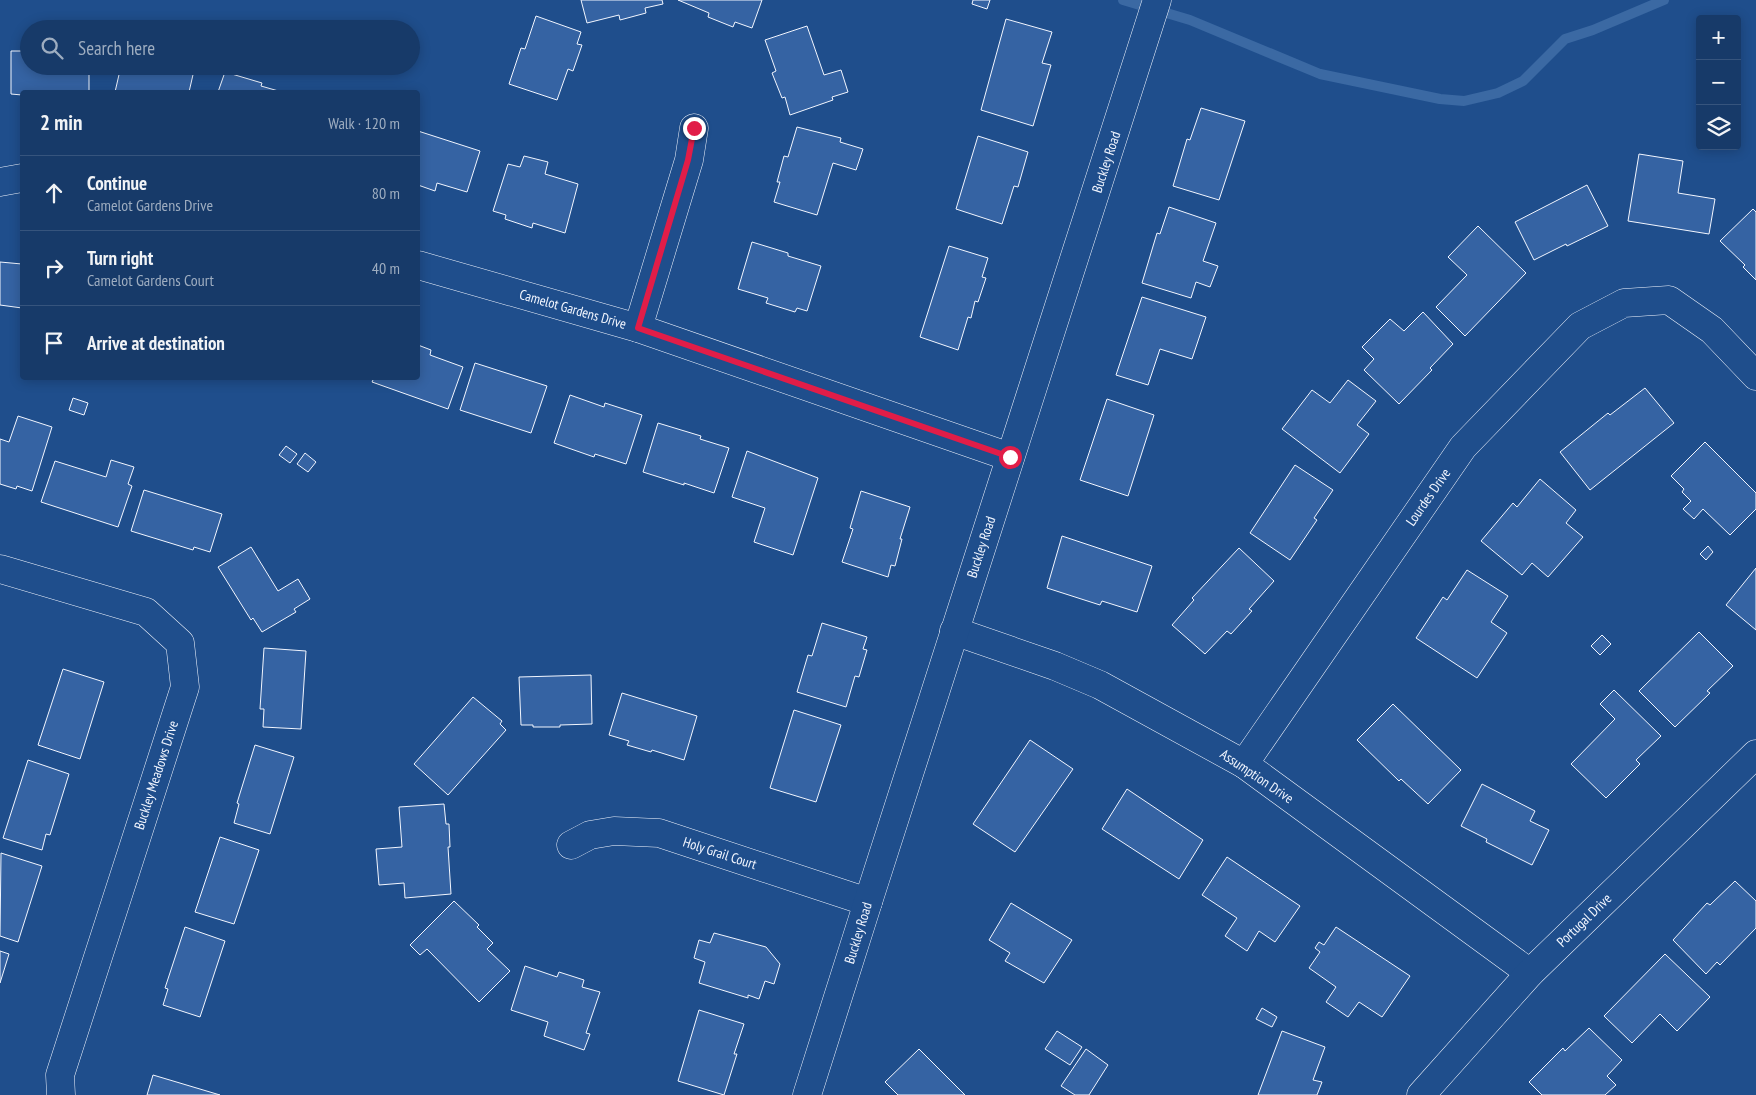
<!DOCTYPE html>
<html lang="en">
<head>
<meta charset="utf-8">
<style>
  body { margin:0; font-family:"PT Sans Narrow",sans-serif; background:#244571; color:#f1f3f6 }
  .controls { position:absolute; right:15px; top:15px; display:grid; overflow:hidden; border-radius:5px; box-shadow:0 2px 12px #0003 }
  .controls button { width:45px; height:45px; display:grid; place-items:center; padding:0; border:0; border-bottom:1px solid #36547d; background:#173a69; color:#f1f3f6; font:25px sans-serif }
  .stop { position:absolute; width:15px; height:15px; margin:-11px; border:4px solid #e11d48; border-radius:50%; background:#fff }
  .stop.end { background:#e11d48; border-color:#fff; box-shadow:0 1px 5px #0008 }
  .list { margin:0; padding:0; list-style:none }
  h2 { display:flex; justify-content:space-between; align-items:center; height:65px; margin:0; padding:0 20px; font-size:21px }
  h2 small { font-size:16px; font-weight:400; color:#9eadc0 }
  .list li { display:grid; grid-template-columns:32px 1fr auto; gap:15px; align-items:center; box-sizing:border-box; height:75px; padding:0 20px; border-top:1px solid #36547d }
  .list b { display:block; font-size:19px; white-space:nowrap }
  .list p { margin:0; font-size:16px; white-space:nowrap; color:#9eadc0 }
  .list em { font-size:16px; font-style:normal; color:#9eadc0 }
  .icon { flex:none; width:28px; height:28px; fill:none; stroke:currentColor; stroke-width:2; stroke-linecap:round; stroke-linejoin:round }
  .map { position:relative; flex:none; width:1756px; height:1095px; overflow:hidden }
  .search { position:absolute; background:#173a69; box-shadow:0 2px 12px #0003; left:20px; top:20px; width:400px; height:55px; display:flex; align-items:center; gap:12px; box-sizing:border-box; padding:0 18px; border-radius:28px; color:#9eadc0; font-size:19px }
  .panel { position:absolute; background:#173a69; box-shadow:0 2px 12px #0003; left:20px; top:90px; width:400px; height:290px; border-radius:5px }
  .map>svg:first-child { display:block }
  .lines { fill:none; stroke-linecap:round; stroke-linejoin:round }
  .stream { stroke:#3b69a3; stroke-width:10 }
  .building { fill:#3563a3; stroke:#f2f6ff }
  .minor-casing { stroke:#f2f6ff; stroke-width:29 }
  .minor { stroke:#1f4e8c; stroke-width:28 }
  .route { stroke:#e11d48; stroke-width:6 }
  .labels { text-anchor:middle; stroke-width:4; stroke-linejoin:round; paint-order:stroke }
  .street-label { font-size:14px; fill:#f2f6ff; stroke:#1f4e8c }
</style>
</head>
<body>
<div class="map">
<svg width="1756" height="1095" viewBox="0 0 1756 1095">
  <rect width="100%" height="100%" fill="#1f4e8c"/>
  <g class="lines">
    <!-- stream -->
    <polyline class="stream" points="1123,0 1190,20 1320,74 1440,99 1464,101 1498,93 1523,81 1565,39 1593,30 1664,0"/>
  </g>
  <!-- building -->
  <g class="building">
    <polygon points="581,0 662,0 663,4 645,8 646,13 620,20 619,15 587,23"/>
    <polygon points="678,0 762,0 752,28 735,22 733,27 708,17 709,13"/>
    <polygon points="973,0 990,0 987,9 972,4"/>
    <polygon points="536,16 581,32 577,44 582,45 573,71 568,69 557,100 509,84 521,48 525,49"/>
    <polygon points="1006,19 1052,32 1042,63 1051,65 1033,126 981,110"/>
    <polygon points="54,22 90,23 90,29 54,29"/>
    <polygon points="807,26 824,75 841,70 848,92 832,97 833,100 790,115 785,97 782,98 772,73 776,71 765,40"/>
    <polygon points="11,51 29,51 29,66 89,66 89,92 22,92 22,95 11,94"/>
    <polygon points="121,66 195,66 189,92 115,92"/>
    <polygon points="225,72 262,83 261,86 282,92 218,92"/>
    <polygon points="1201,108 1245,121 1219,200 1173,186 1187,139 1190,140"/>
    <polygon points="797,127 841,138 840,142 863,149 856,170 833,163 817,215 774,202 780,182 777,182 784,156 788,157"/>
    <polygon points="418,131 480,151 467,192 437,183 435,191 418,185"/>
    <polygon points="978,136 1028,152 1018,187 1014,186 1002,224 956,209"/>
    <polygon points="1639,154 1683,161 1678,193 1715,199 1709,234 1628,221"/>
    <polygon points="524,156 548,162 545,174 578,184 565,233 533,223 532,228 505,219 506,215 493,211 508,164 520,167"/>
    <polygon points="1587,185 1608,226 1567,246 1566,244 1534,260 1515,222"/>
    <polygon points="1169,207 1216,223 1203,261 1218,266 1210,287 1196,282 1191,298 1142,283 1157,233 1160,234"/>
    <polygon points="1753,209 1756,212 1756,280 1743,267 1745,265 1720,241"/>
    <polygon points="1478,226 1526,273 1465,336 1436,307 1467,275 1448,257"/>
    <polygon points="752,242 788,253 788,256 821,266 807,311 797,308 795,312 766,303 768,298 738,289"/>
    <polygon points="949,246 988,258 982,277 986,278 978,302 975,301 971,318 968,317 958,350 920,337"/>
    <polygon points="0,262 22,264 22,308 0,305"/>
    <polygon points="1142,297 1206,317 1192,359 1160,349 1148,385 1116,375"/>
    <polygon points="1423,312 1453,344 1430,368 1432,370 1399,404 1364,370 1374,359 1362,347 1390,319 1404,331"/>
    <polygon points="418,345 431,350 430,355 463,367 448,409 372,382 374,378 418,378"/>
    <polygon points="475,363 547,386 531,433 460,410"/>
    <polygon points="1348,380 1376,401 1357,425 1369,434 1340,473 1282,429 1312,390 1330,403"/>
    <polygon points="1645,388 1674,423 1590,490 1560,452 1608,413 1610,415"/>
    <polygon points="570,395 604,407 605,403 642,415 626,464 595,454 594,457 554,443"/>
    <polygon points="73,398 88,403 84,415 69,410"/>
    <polygon points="1107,399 1154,415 1128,496 1080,480"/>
    <polygon points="18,416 52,427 32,491 17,486 16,489 0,484 0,439 9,442"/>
    <polygon points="658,423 701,436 700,439 729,448 714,493 684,483 684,485 643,472"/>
    <polygon points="1705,442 1756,493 1756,509 1730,535 1703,509 1694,519 1683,509 1691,501 1682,492 1684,489 1671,476"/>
    <polygon points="286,446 297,454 290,463 279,455"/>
    <polygon points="747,451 818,478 793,555 754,542 765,508 732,497"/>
    <polygon points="305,453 316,462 308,472 297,464"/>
    <polygon points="111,460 134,467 128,484 132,486 118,527 41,502 55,461 106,477"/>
    <polygon points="1295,465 1333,490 1314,518 1317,520 1290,560 1250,533"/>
    <polygon points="1540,479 1576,510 1566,523 1583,537 1548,577 1532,563 1522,575 1481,541 1513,503 1517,507"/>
    <polygon points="144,490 222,514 210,552 194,547 193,550 131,531"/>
    <polygon points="861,491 910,507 900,539 902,539 895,566 891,565 888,577 842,562 853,529 850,528"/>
    <polygon points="1062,536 1152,566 1137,612 1102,601 1100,605 1047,588"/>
    <polygon points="1708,546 1713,552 1706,560 1700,554"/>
    <polygon points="251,547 278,591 298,579 310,599 294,609 296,612 262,632 253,618 251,620 218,567"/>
    <polygon points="1239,548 1274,581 1249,609 1252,611 1231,634 1227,631 1205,654 1172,625 1194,600 1192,598"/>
    <polygon points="1756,568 1756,630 1726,605"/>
    <polygon points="1467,570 1508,596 1491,622 1507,633 1477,678 1416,638 1443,597 1447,600"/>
    <polygon points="822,623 867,637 863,649 867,650 859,677 855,676 846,707 797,692 808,655 812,656"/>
    <polygon points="1699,632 1733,666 1707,691 1710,693 1675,727 1639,691"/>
    <polygon points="1602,635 1611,644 1600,655 1591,646"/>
    <polygon points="264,648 306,651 301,729 263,727 264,709 260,709"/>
    <polygon points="63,669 104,682 80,759 38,745"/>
    <polygon points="591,675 592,724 560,725 560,727 533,727 533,725 521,725 519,677"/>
    <polygon points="1614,690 1661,736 1636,760 1640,764 1606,798 1571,764 1615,719 1600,704"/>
    <polygon points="622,693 697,716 684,760 652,750 651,752 627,745 629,741 609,735"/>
    <polygon points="473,697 502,721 500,724 506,730 448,795 414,764"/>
    <polygon points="1393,704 1461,770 1428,804 1401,779 1399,781 1357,740"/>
    <polygon points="794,710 841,725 816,802 770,788"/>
    <polygon points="1030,740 1073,769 1015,852 973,824"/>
    <polygon points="255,745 294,757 270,834 234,823 239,804 237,803"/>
    <polygon points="28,760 69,774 50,835 46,834 42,850 3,838"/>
    <polygon points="1482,784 1535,811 1530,821 1549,830 1532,865 1486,842 1487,839 1461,826"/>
    <polygon points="1127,789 1203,840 1179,879 1102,829"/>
    <polygon points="444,804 446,824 449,824 450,847 448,847 451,894 405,898 404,883 379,885 376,849 402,847 399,807"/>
    <polygon points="220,837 259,850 234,924 195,912"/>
    <polygon points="1,853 42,866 18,942 0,936"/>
    <polygon points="1227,857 1300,906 1275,942 1259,931 1247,951 1225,936 1237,918 1202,895"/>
    <polygon points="1735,881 1756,901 1756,928 1720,965 1717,962 1706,974 1673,940 1707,903 1710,905"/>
    <polygon points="454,901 479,925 477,927 493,943 487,949 510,971 479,1002 427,949 420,955 410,945"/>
    <polygon points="1011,903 1072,940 1044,983 1005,961 1010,953 989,940"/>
    <polygon points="185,927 225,941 200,1017 163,1005 168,989 165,988"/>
    <polygon points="1336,927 1410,976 1382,1017 1359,1002 1348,1017 1326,1002 1336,987 1309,968 1320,952 1315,948 1319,942 1324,945"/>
    <polygon points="714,933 766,947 780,964 774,984 765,981 759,999 748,995 748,998 699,983 705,962 694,958 699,940 710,943"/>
    <polygon points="0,951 9,954 0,983"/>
    <polygon points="1665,954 1710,997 1677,1031 1660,1014 1632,1043 1604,1016"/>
    <polygon points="525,966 557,977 559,972 584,980 582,987 600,992 586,1033 590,1034 584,1050 544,1036 548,1022 511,1010"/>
    <polygon points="1262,1008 1277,1017 1272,1027 1256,1019"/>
    <polygon points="699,1010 744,1024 734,1054 737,1054 724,1095 678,1081"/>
    <polygon points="1589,1028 1622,1060 1607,1076 1616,1085 1605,1095 1542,1095 1529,1082 1563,1048 1565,1051"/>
    <polygon points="1057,1031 1082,1047 1070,1065 1045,1049"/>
    <polygon points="1282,1031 1325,1047 1313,1080 1322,1082 1317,1095 1258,1095"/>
    <polygon points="919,1049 965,1095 898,1095 885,1082"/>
    <polygon points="1086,1049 1108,1065 1089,1095 1075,1095 1061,1086"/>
    <polygon points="153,1075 220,1095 147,1095"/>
  </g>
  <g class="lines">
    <!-- minor casing -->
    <g class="minor-casing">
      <g id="minor">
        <polyline points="0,182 22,178"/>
        <polyline points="418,265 638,328 1010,457"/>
        <polyline points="638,328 689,160 694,128"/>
        <polyline points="0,569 146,612 180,643 185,687 60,1075 61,1095"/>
        <polyline points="954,631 1055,666 1100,685 1244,764 1530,973"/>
        <polyline points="1244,764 1463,447 1580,326 1624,303 1669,300 1712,330 1756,376"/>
        <polyline points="571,845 590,835 614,831 659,833 868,902"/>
        <polyline points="807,1095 868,902 1157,0"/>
        <polyline points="1421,1095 1530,973 1756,754"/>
      </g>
    </g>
    <!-- minor -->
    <use href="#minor" class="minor"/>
  </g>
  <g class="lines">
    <!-- route -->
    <polyline class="route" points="694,128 688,160 638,328 1010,457"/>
  </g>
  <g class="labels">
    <!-- street labels -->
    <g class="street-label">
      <text transform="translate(1106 162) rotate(-72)" y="5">Buckley Road</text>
      <text transform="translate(573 309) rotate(16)" y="5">Camelot Gardens Drive</text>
      <text transform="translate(1428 497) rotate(-55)" y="5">Lourdes Drive</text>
      <text transform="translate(981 547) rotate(-72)" y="5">Buckley Road</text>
      <text transform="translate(156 775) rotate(-72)" y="5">Buckley Meadows Drive</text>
      <text transform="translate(1257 776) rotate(34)" y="5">Assumption Drive</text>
      <text transform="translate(720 853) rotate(18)" y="5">Holy Grail Court</text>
      <text transform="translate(1584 920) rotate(-44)" y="5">Portugal Drive</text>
      <text transform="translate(858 933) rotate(-73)" y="5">Buckley Road</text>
    </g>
  </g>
</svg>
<div class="controls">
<button>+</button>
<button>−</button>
<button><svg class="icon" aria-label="layers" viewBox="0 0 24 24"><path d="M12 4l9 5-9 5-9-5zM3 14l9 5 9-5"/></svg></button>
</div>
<div class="stop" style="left:1010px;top:457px"></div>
<div class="stop end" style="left:694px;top:128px"></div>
<div class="search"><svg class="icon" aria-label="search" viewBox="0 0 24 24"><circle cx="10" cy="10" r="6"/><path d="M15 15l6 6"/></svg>Search here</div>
<section class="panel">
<h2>2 min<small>Walk · 120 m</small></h2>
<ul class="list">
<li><svg class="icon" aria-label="ahead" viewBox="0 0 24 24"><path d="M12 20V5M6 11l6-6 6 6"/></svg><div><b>Continue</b><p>Camelot Gardens Drive</p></div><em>80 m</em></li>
<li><svg class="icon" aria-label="right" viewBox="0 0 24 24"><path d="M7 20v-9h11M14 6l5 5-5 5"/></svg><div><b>Turn right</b><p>Camelot Gardens Court</p></div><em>40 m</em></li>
<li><svg class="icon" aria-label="arrive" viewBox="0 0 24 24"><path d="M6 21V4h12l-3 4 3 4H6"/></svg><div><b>Arrive at destination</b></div></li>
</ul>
</section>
</div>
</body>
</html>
